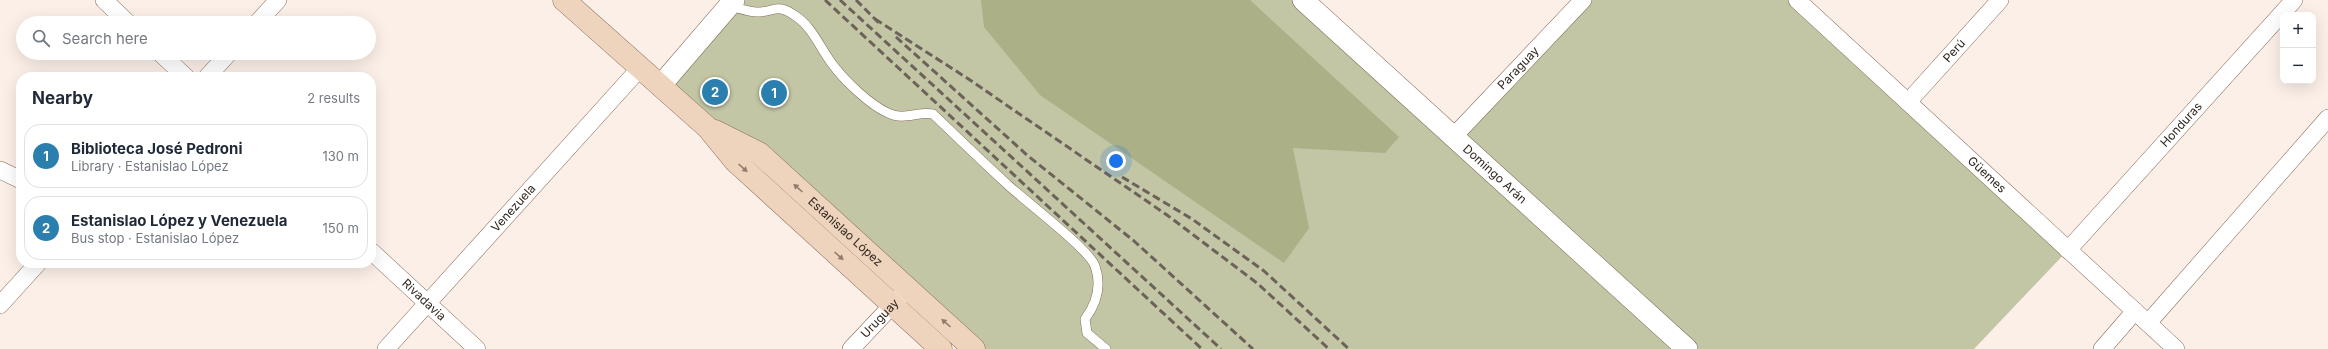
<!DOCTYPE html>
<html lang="en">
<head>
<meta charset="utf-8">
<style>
  body { margin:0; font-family:Inter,sans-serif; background:#f6f6f7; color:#1f2937 }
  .controls { position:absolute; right:12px; top:12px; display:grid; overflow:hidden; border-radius:8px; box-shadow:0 4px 16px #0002 }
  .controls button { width:36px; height:36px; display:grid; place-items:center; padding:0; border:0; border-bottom:1px solid #e0e1e3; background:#fff; color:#1f2937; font:20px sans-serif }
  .you { position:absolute; left:1116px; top:161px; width:14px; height:14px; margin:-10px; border:3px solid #fff; border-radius:50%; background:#1a73e8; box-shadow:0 0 0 6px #1a73e833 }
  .badge { display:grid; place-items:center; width:26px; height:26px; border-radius:50%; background:#2a7faf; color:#fff; font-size:13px; font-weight:700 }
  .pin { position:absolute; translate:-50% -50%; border:2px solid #fff; box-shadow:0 1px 4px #0006 }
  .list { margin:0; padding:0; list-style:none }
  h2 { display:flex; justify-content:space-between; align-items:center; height:52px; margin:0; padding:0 16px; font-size:17px }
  h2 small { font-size:13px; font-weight:400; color:#747a83 }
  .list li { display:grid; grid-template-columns:26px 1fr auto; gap:12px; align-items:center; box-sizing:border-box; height:64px; margin:0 8px 8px; padding:0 8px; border:1px solid #e0e1e3; border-radius:16px }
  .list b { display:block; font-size:15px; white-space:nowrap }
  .list p { margin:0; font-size:13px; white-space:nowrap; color:#747a83 }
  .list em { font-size:13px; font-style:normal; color:#747a83 }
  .icon { flex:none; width:22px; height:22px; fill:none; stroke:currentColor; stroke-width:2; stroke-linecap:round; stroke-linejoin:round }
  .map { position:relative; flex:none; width:2328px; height:349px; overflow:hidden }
  .search { position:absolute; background:#fff; box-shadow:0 4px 16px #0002; left:16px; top:16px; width:360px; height:44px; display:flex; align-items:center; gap:10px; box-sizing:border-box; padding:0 14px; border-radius:22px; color:#747a83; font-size:15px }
  .panel { position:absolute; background:#fff; box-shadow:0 4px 16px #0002; left:16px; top:72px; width:360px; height:196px; border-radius:16px }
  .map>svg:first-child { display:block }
  .green { fill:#c2c6a5 }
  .forest { fill:#abb086 }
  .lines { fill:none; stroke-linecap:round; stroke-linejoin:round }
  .service-casing { stroke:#856b59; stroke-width:10 }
  .minor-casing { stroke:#856b59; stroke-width:18 }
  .tertiary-casing { stroke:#856b59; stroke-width:22 }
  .secondary-casing { stroke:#856b59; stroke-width:23 }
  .service { stroke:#fff; stroke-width:9 }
  .minor { stroke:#fff; stroke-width:17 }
  .tertiary { stroke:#fff; stroke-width:21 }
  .secondary { stroke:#eed4bd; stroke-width:22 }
  .rail { stroke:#6d625a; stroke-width:3; stroke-dasharray:8 4; stroke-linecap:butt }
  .oneway { fill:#907d6e }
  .labels { text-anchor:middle; stroke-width:4; stroke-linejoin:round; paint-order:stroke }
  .street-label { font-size:12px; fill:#31261e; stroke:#fbefe7 }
</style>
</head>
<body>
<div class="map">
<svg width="2328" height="349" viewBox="0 0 2328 349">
  <rect width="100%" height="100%" fill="#fbefe7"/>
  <!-- green -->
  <polygon class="green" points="734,0 1303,0 1453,137 1583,0 1797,0 2068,250 1974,349 974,349 759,153 661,85"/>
  <!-- forest -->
  <polygon class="forest" points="981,0 1250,0 1399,137 1385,153 1293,148 1309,228 1284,263 1040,95 984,27"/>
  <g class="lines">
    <!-- service casing -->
    <g class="service-casing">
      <path id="service" d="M730,6C738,8 749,12 757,12C776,12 776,2 797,17C813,28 821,50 833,65C845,81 870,105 888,113C904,121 918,111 933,114C958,138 983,162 1008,185C1025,201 1089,249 1095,266C1102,286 1097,303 1085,319L1087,333L1106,349"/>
    </g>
    <!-- minor casing -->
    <g class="minor-casing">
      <g id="minor">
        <polyline points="104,0 128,23"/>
        <path id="s1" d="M1797,0L2176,349"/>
        <polyline points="257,23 278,0"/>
        <polyline points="160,53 186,77"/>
        <polyline points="207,77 229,53"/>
        <path id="s2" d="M1908,102L2000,0"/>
        <path id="s3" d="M1453,137L1583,0"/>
        <polyline points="0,170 21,180"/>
        <path id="s4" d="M2068,250L2294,0"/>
        <path id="s5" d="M371,251L477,349"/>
        <polyline points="0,305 38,263"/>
        <polyline points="2148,323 2328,118"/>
        <path id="s6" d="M386,349L641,67"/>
        <path id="s7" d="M851,349L900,297"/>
        <polyline points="2102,349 2135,311"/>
      </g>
    </g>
    <!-- tertiary casing -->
    <g class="tertiary-casing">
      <g id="tertiary">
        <path id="s8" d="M1303,0L1687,349"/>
        <polyline points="661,85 734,0"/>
      </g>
    </g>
    <!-- secondary casing -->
    <g class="secondary-casing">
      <g id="secondary">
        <polyline points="564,0 708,128 735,161 941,349"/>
        <path id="s9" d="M715,131L759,153L974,349"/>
      </g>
    </g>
    <!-- service -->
    <use href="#service" class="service"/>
    <!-- minor -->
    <use href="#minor" class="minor"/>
    <!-- tertiary -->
    <use href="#tertiary" class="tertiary"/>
    <!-- secondary -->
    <use href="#secondary" class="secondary"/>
    <!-- rail -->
    <g class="rail">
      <polyline points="825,0 1202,349"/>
      <polyline points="840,0 1221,349"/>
      <polyline points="856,0 879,23"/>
      <polyline points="875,19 967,78 1167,215 1257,283 1329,349"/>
      <polyline points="896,37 1027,155 1134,241 1253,349"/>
      <polyline points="1122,177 1192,219 1264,271 1349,349"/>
    </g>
  </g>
  <!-- one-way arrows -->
  <defs><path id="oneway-solid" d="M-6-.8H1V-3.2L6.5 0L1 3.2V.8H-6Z"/></defs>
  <g class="oneway">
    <use href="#oneway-solid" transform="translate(743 168) rotate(42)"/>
    <use href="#oneway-solid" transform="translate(798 188) rotate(-138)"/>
    <use href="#oneway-solid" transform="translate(839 256) rotate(42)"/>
    <use href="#oneway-solid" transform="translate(946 323) rotate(-138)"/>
  </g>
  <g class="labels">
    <!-- street labels -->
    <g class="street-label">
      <text dy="4" stroke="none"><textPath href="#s2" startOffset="69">Perú</textPath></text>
      <text dy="4" stroke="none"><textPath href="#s3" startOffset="95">Paraguay</textPath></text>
      <text dy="4" stroke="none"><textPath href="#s4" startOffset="169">Honduras</textPath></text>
      <text dy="4" stroke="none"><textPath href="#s8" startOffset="259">Domingo Arán</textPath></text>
      <text dy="4" stroke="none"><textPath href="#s1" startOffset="258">Güemes</textPath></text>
      <text dy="4" stroke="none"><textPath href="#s6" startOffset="190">Venezuela</textPath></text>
      <text dy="4" stroke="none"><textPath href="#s9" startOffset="166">Estanislao López</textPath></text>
      <text dy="4" stroke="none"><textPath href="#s5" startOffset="72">Rivadavia</textPath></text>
      <text dy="4" stroke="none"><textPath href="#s7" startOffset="42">Uruguay</textPath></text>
    </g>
  </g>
</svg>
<div class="controls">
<button>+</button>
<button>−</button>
</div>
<div class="you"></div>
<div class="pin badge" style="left:774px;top:93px">1</div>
<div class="pin badge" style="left:715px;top:92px">2</div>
<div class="search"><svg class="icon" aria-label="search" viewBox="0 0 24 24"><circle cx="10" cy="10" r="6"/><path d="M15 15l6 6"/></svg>Search here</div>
<section class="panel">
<h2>Nearby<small>2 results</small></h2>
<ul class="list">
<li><span class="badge">1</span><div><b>Biblioteca José Pedroni</b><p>Library · Estanislao López</p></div><em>130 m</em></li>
<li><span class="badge">2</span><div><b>Estanislao López y Venezuela</b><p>Bus stop · Estanislao López</p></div><em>150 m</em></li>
</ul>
</section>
</div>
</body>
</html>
